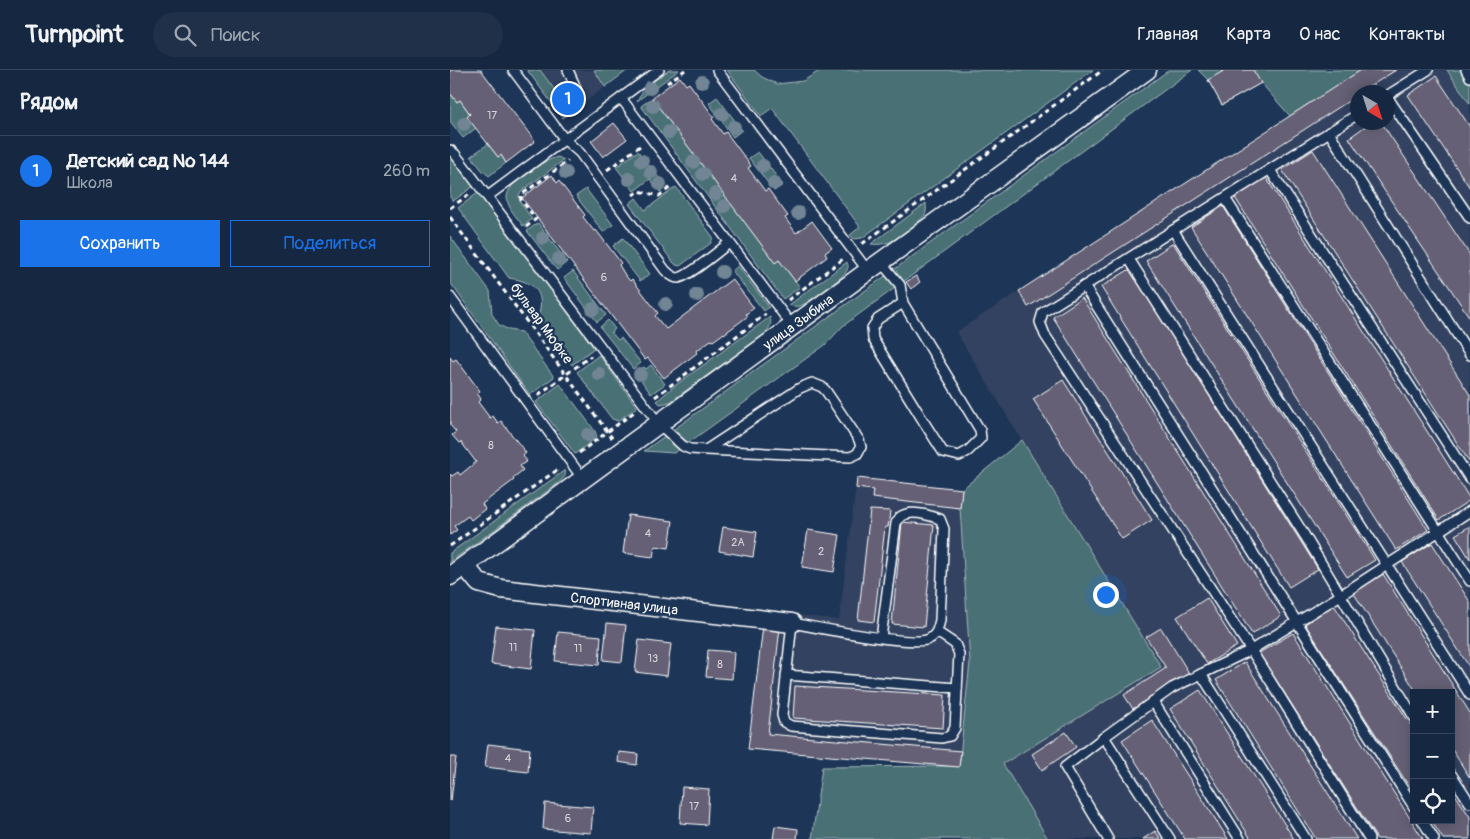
<!DOCTYPE html>
<html lang="ru">
<head>
<meta charset="utf-8">
<style>
  body { margin:0; font-family:Pangolin,sans-serif; background:#1f3048; color:#f1f3f6 }
  .controls { position:absolute; right:15px; bottom:15px; display:grid; overflow:hidden; border-radius:0px; box-shadow:0 2px 12px #0003 }
  .controls button { width:45px; height:45px; display:grid; place-items:center; padding:0; border:0; border-bottom:1px solid #35445a; background:#162841; color:#f1f3f6; font:25px sans-serif }
  .compass { position:absolute; left:900px; top:15px; width:45px; height:45px; border-radius:50%; background:#162841; box-shadow:0 2px 12px #0003; rotate:141deg }
  .you { position:absolute; left:655px; top:524px; width:18px; height:18px; margin:-12px; border:4px solid #fff; border-radius:50%; background:#1a73e8; box-shadow:0 0 0 8px #1a73e833 }
  .badge { display:grid; place-items:center; width:32px; height:32px; border-radius:50%; background:#1a73e8; color:#fff; font-size:16px; font-weight:700 }
  .pin { position:absolute; translate:-50% -50%; border:2px solid #fff; box-shadow:0 1px 5px #0006 }
  .list { margin:0; padding:0; list-style:none }
  h2 { display:flex; justify-content:space-between; align-items:center; height:65px; margin:0; padding:0 20px; font-size:21px }
  h2 small { font-size:16px; font-weight:400; color:#9ea6b1 }
  .list li { display:grid; grid-template-columns:32px 1fr auto; gap:15px; align-items:center; box-sizing:border-box; height:70px; padding:0 20px; border-top:1px solid #35445a }
  .list b { display:block; font-size:19px; white-space:nowrap }
  .list p { margin:0; font-size:16px; white-space:nowrap; color:#9ea6b1 }
  .list em { font-size:16px; font-style:normal; color:#9ea6b1 }
  .actions { display:flex; gap:10px; padding:15px 20px }
  .actions a { flex:1; padding:11px 0; border:1px solid #1a73e8; border-radius:0px; text-align:center; font-size:18px; color:#1a73e8 }
  .actions .main { background:#1a73e8; color:#fff }
  .icon { flex:none; width:28px; height:28px; fill:none; stroke:currentColor; stroke-width:2; stroke-linecap:round; stroke-linejoin:round }
  .map { position:relative; flex:none; width:1020px; height:769px; overflow:hidden }
  header { display:flex; align-items:center; gap:30px; box-sizing:border-box; height:70px; padding:0 25px; background:#162841; border-bottom:1px solid #35445a }
  header strong { font-size:24px }
  nav { display:flex; gap:28px; margin-inline-start:auto; font-size:18px }
  .search { width:350px; height:45px; background:#1f3048; display:flex; align-items:center; gap:12px; box-sizing:border-box; padding:0 18px; border-radius:28px; color:#9ea6b1; font-size:19px }
  main { display:flex }
  aside { flex:1; background:#162841 }
  .map>svg:first-child { display:block }
  .built { fill:#334260; fill-rule:evenodd }
  .green { fill:#487075; stroke:#a4b8ba }
  .building { fill:#656075; stroke:#fff }
  .lines { fill:none; stroke-linecap:round; stroke-linejoin:round }
  .service-casing { stroke:#fff; stroke-width:12 }
  .minor-casing { stroke:#fff; stroke-width:21 }
  .path { stroke:#fff; stroke-width:3; stroke-dasharray:5 4; stroke-linecap:butt }
  .service { stroke:#1d3557; stroke-width:9 }
  .minor { stroke:#1d3557; stroke-width:18 }
  .tree { fill:#718595 }
  .labels { text-anchor:middle; stroke-width:4.5; stroke-linejoin:round; paint-order:stroke }
  .number-label { font-size:11px; fill:#d8d7dc }
  .street-label { font-size:14px; fill:#fff; stroke:#1d3557 }
</style>
</head>
<body>
<header>
<strong>Turnpoint</strong>
<div class="search"><svg class="icon" aria-label="search" viewBox="0 0 24 24"><circle cx="10" cy="10" r="6"/><path d="M15 15l6 6"/></svg>Поиск</div>
<nav><a>Главная</a><a>Карта</a><a>О нас</a><a>Контакты</a></nav>
</header>
<main>
<aside>
<h2>Рядом<small></small></h2>
<ul class="list">
<li><span class="badge">1</span><div><b>Детский сад № 144</b><p>Школа</p></div><em>260 m</em></li>
</ul>
<div class="actions"><a class="main">Сохранить</a><a>Поделиться</a></div>
</aside>
<div class="map">
<svg width="1020" height="769" viewBox="0 0 1020 769">
  <rect width="100%" height="100%" fill="#1d3557"/>
  <filter id="ink" filterUnits="userSpaceOnUse"><feTurbulence type="fractalNoise" baseFrequency=".02" numOctaves="2"/><feDisplacementMap in="SourceGraphic" scale="10" xChannelSelector="R" yChannelSelector="G"/><feConvolveMatrix kernelMatrix="1 2 1 2 8 2 1 2 1" color-interpolation-filters="sRGB"/></filter>
  <g filter="url(#ink)">
    <!-- built -->
    <g class="built">
      <polygon points="77,0 178,0 113,48"/>
      <path d="M911,0H997L1020,34V769H598L552,694L710,597L506,262ZM908,22H938V52H908ZM964,623H1001V750H964Z"/>
      <polygon points="407,408 512,419 520,592 509,697 298,679 313,556 317,541 389,550"/>
    </g>
    <!-- green -->
    <g class="green">
      <polygon points="77,0 90,0 121,42 113,48"/>
      <polygon points="144,0 178,0 155,17"/>
      <path d="M219,0H229L187,31C193,17 207,9 219,0Z"/>
      <polygon points="277,0 304,0 312,7 327,14 353,11 371,0 643,0 412,168 404,169 400,165 410,157 322,38 311,46"/>
      <polygon points="719,0 742,0 393,256 375,275 224,383 194,381"/>
      <polygon points="748,0 911,0 840,46 811,13 772,35 758,10"/>
      <polygon points="997,0 1020,0 1020,34"/>
      <polygon points="1,25 7,32 10,30 20,44 26,58 13,68 0,51 0,26"/>
      <polygon points="267,27 292,60 283,67 259,33"/>
      <polygon points="202,28 325,192 329,190 350,217 333,229 191,36"/>
      <polygon points="38,74 48,87 51,85 56,93 39,106 32,100 21,86"/>
      <polygon points="188,81 216,117 210,122 200,109 184,121 166,97"/>
      <polygon points="308,82 333,115 324,121 299,88"/>
      <polygon points="0,87 4,90 24,116 3,131 0,127"/>
      <path d="M108,87L114,90L73,120L69,125L70,132L82,149L73,156C67,147 58,139 57,128C56,112 94,90 108,87Z"/>
      <polygon points="226,117 263,167 261,173 230,196 226,195 223,192 179,134 186,128 195,140"/>
      <polygon points="136,119 163,155 153,162 126,126"/>
      <path d="M29,122L144,278L122,295L88,248C96,221 84,212 59,208L8,138Z"/>
      <path d="M476,133C476,137 477,141 475,145C472,150 447,169 440,172C434,174 427,175 421,174Z"/>
      <polygon points="88,153 117,192 107,200 77,161"/>
      <polygon points="0,166 40,221 42,244 49,255 59,260 71,262 104,307 80,325 0,212"/>
      <polygon points="173,168 200,204 190,211 163,176"/>
      <path d="M397,192C398,196 399,196 397,200C395,207 362,230 354,234C349,237 344,237 339,235Z"/>
      <polygon points="288,196 319,237 314,241 282,201"/>
      <polygon points="123,201 156,245 147,252 114,208"/>
      <path d="M320,247C322,254 320,257 316,263L220,332L210,334L207,331L223,317Z"/>
      <polygon points="158,250 165,259 161,262 168,270 171,268 191,293 183,299 150,257"/>
      <polygon points="149,285 187,337 168,351 162,349 127,302"/>
      <polygon points="201,295 215,314 201,324 186,303 194,297 196,299"/>
      <polygon points="110,314 145,361 147,367 125,384 86,332"/>
      <polygon points="572,370 711,597 553,694 598,769 362,769 372,697 509,696 520,592 510,438 512,419"/>
      <path d="M115,400C117,406 113,408 110,412L0,492V483Z"/>
    </g>
    <!-- building -->
    <g class="building">
      <polygon points="0,0 31,0 85,71 56,93 51,85 48,87 17,47 20,44 10,30 7,32 0,23"/>
      <polygon points="775,0 803,0 811,13 772,35 758,10"/>
      <polygon points="911,0 946,0 911,22 908,22 908,25 578,237 569,221"/>
      <polygon points="986,6 1020,57 1020,118 958,25"/>
      <polygon points="230,7 236,15 239,13 264,47 262,49 273,64 276,62 301,96 298,98 315,121 318,119 338,146 335,148 346,163 362,151 382,178 375,183 377,187 345,211 329,190 325,193 202,28"/>
      <polygon points="921,52 931,52 1020,185 1020,248 899,68"/>
      <polygon points="164,53 177,69 153,87 141,71"/>
      <polygon points="863,80 1020,325 1020,393 832,100"/>
      <polygon points="102,105 107,113 109,111 135,145 133,147 144,161 146,160 171,193 169,195 175,205 180,211 182,209 208,243 205,246 216,259 282,209 304,238 296,244 298,246 274,264 274,263 263,271 261,270 246,281 247,283 214,308 198,288 195,290 72,128"/>
      <polygon points="815,106 1020,429 1020,430 989,450 784,126"/>
      <polygon points="773,136 978,460 946,480 741,157"/>
      <polygon points="723,173 925,490 897,507 696,191"/>
      <polygon points="680,199 868,499 839,517 651,217"/>
      <polygon points="466,206 470,212 461,219 456,212"/>
      <polygon points="632,228 831,546 802,564 603,247"/>
      <polygon points="0,287 3,291 6,289 30,321 27,323 31,329 28,332 40,348 43,346 48,353 51,351 76,383 73,386 77,391 70,396 73,400 63,408 64,410 32,434 35,439 21,450 18,446 4,456 7,460 0,465 0,404 2,406 8,402 10,405 26,392 11,372 9,373 2,365 6,362 0,355"/>
      <polygon points="613,310 702,450 672,469 583,329"/>
      <polygon points="407,408 512,419 510,438 422,428 423,420 406,418"/>
      <polygon points="420,440 440,441 438,457 435,457 424,552 408,550"/>
      <polygon points="178,445 223,451 219,478 205,476 203,487 173,483"/>
      <polygon points="452,452 484,455 474,557 442,554"/>
      <polygon points="1020,456 1020,489 1005,465"/>
      <polygon points="273,457 307,462 303,487 269,481"/>
      <polygon points="358,460 390,465 384,502 352,497"/>
      <polygon points="982,473 1020,532 1020,598 952,492"/>
      <polygon points="933,504 1020,643 1020,708 1001,678 1001,623 967,623 903,522"/>
      <polygon points="757,528 787,576 757,594 727,547"/>
      <polygon points="884,535 964,660 964,724 855,554"/>
      <polygon points="157,553 176,555 172,592 153,590"/>
      <polygon points="46,556 85,560 81,599 41,594"/>
      <polygon points="313,556 330,557 318,664 511,681 509,697 298,679"/>
      <polygon points="711,558 739,603 683,639 674,625 716,598 696,567"/>
      <polygon points="108,562 151,566 149,595 105,591"/>
      <polygon points="843,563 973,769 927,769 809,583"/>
      <polygon points="189,570 221,574 217,606 185,602"/>
      <polygon points="258,580 284,582 282,609 256,607"/>
      <polygon points="795,592 907,769 866,769 766,610"/>
      <polygon points="345,616 495,625 493,658 343,648"/>
      <polygon points="750,620 844,769 801,769 720,639"/>
      <polygon points="702,650 778,769 735,769 672,670"/>
      <polygon points="616,662 626,677 592,700 582,684"/>
      <polygon points="38,674 80,679 78,702 35,697"/>
      <polygon points="169,682 188,684 187,695 168,692"/>
      <polygon points="0,687 6,687 1,731 0,731"/>
      <polygon points="232,717 259,719 257,755 230,753"/>
      <polygon points="1001,718 1020,747 1020,769 993,769 981,750 1001,750"/>
      <polygon points="95,733 143,737 141,763 93,759"/>
      <polygon points="325,756 348,759 347,769 323,769"/>
      <polygon points="705,761 711,769 693,769"/>
    </g>
    <g class="lines">
      <!-- service casing -->
      <g class="service-casing">
        <g id="service">
          <path d="M63,0L115,70L130,83L215,200C218,203 223,208 228,208C238,207 270,180 279,173"/>
          <polyline points="118,0 126,18"/>
          <polyline points="267,0 418,201"/>
          <polyline points="1016,0 1020,7"/>
          <polyline points="938,25 978,0"/>
          <polyline points="171,28 343,257"/>
          <polyline points="938,28 1020,148"/>
          <polyline points="908,44 593,242 590,252 595,265 801,580 919,769"/>
          <polyline points="879,62 1020,285"/>
          <polyline points="0,80 5,84 209,354 233,376 240,379 256,380 400,387 407,384 411,377 409,370 376,321 372,317 362,313 350,318 256,380"/>
          <polyline points="820,100 1020,409"/>
          <polyline points="38,126 209,0"/>
          <polyline points="775,128 1020,511"/>
          <polyline points="723,160 1020,625"/>
          <polyline points="679,189 855,466 964,647"/>
          <polyline points="431,192 450,215 453,233 530,360 531,368 518,381 509,386 493,382 477,357 423,269 422,258 428,249 453,233"/>
          <polyline points="634,216 964,737"/>
          <polyline points="0,227 133,409"/>
          <path d="M431,568L446,453C446,453 450,447 450,447C460,439 479,445 490,449L494,459L490,550C488,558 487,565 479,569C465,577 364,557 342,553L332,645L334,652L341,656L492,668L500,666L505,658L509,584L505,574L487,562"/>
          <polyline points="751,604 856,769"/>
          <polyline points="336,605 507,618"/>
          <polyline points="703,631 790,769"/>
          <polyline points="654,667 720,769"/>
          <polyline points="1001,704 1020,733"/>
          <polyline points="972,750 984,769"/>
          <polyline points="658,769 615,697 654,667 722,618 801,580 891,525 1020,441"/>
        </g>
      </g>
      <!-- minor casing -->
      <g class="minor-casing">
        <g id="minor">
          <path id="s1" d="M15,496L29,513L51,519L342,553"/>
          <path id="s2" d="M0,506L418,201L697,0"/>
        </g>
      </g>
      <!-- path -->
      <g class="path">
        <polyline points="217,13 235,0"/>
        <polyline points="157,100 190,76"/>
        <polyline points="183,125 189,121 209,126 222,116"/>
        <polyline points="0,138 20,124"/>
        <polyline points="0,147 162,368"/>
        <polyline points="76,157 86,149 71,130 71,125 118,91"/>
        <polyline points="412,174 653,0"/>
        <polyline points="338,230 393,189"/>
        <polyline points="88,325 141,286"/>
        <polyline points="205,327 316,244"/>
        <polyline points="129,383 184,342"/>
        <polyline points="0,476 110,398"/>
      </g>
      <!-- service -->
      <use href="#service" class="service"/>
      <!-- minor -->
      <use href="#minor" class="minor"/>
    </g>
    <!-- trees -->
    <g class="tree">
      <circle cx="252" cy="12" r="7"/>
      <circle cx="200" cy="18" r="7"/>
      <circle cx="203" cy="36" r="7"/>
      <circle cx="272" cy="44" r="7"/>
      <circle cx="14" cy="54" r="7"/>
      <circle cx="284" cy="57" r="7"/>
      <circle cx="219" cy="62" r="7"/>
      <circle cx="192" cy="91" r="7"/>
      <circle cx="243" cy="92" r="7"/>
      <circle cx="313" cy="96" r="7"/>
      <circle cx="201" cy="102" r="7"/>
      <circle cx="116" cy="103" r="7"/>
      <circle cx="253" cy="104" r="7"/>
      <circle cx="179" cy="109" r="7"/>
      <circle cx="324" cy="113" r="7"/>
      <circle cx="210" cy="114" r="7"/>
      <circle cx="265" cy="124" r="7"/>
      <circle cx="274" cy="136" r="7"/>
      <circle cx="348" cy="143" r="7"/>
      <circle cx="93" cy="168" r="7"/>
      <circle cx="109" cy="189" r="7"/>
      <circle cx="272" cy="202" r="7"/>
      <circle cx="247" cy="225" r="7"/>
      <circle cx="216" cy="234" r="7"/>
      <circle cx="143" cy="239" r="7"/>
      <circle cx="149" cy="304" r="7"/>
      <circle cx="190" cy="304" r="7"/>
      <circle cx="138" cy="365" r="7"/>
    </g>
  </g>
  <g class="labels">
    <!-- number labels -->
    <g class="number-label">
      <text x="42" y="49">17</text>
      <text x="284" y="112">4</text>
      <text x="154" y="211">6</text>
      <text x="41" y="379">8</text>
      <text x="198" y="467">4</text>
      <text x="288" y="476">2А</text>
      <text x="371" y="485">2</text>
      <text x="63" y="581">11</text>
      <text x="128" y="582">11</text>
      <text x="203" y="592">13</text>
      <text x="270" y="598">8</text>
      <text x="58" y="692">4</text>
      <text x="244" y="740">17</text>
      <text x="118" y="752">6</text>
    </g>
    <!-- street labels -->
    <g class="street-label">
      <text transform="translate(92 253) rotate(54)" y="5">бульвар Мюфке</text>
      <text dy="5" stroke="none"><textPath href="#s2" startOffset="431">улица Зыбина</textPath></text>
      <text dy="5" stroke="none"><textPath href="#s1" startOffset="169">Спортивная улица</textPath></text>
    </g>
  </g>
</svg>
<div class="controls">
<button>+</button>
<button>−</button>
<button><svg class="icon" aria-label="locate" viewBox="0 0 24 24"><circle cx="12" cy="12" r="6"/><path d="M12 2v4M12 18v4M2 12h4M18 12h4"/></svg></button>
</div>
<svg class="compass" viewBox="-18 -18 36 36"><path d="M0-13l5 13h-10z" fill="#e53935"/><path d="M0 13l5-13h-10z" fill="#9ea6b1"/></svg>
<div class="you"></div>
<div class="pin badge" style="left:118px;top:29px">1</div>
</div>
</main>
</body>
</html>
